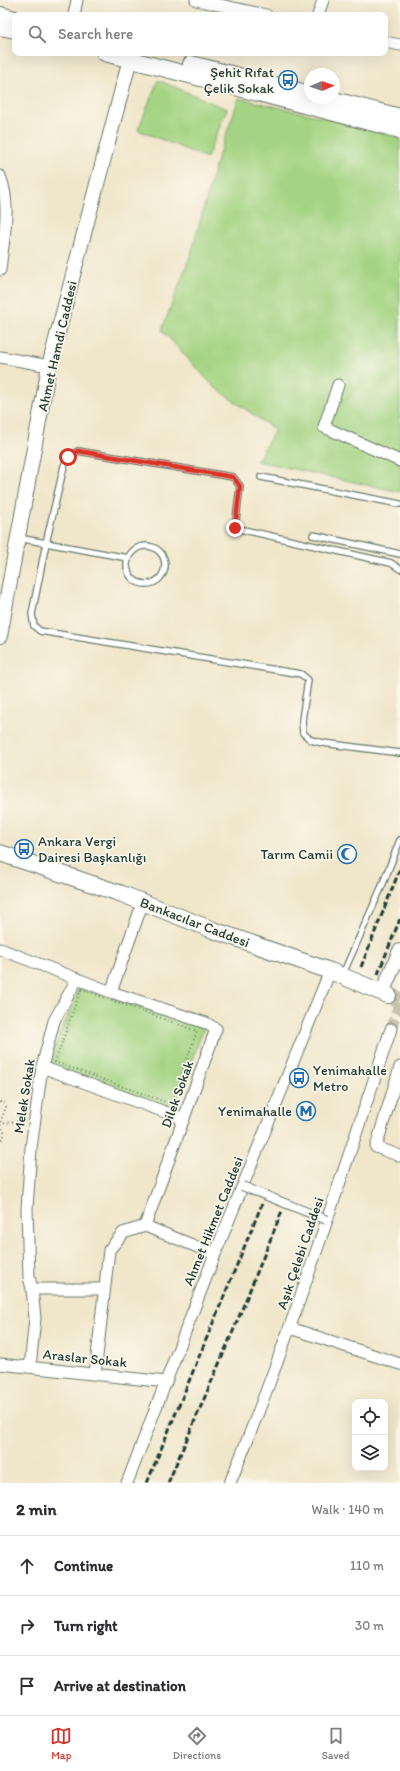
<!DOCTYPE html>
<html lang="en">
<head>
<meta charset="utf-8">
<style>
  body { margin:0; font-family:Itim,sans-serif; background:#f2f2f3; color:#2b2b33 }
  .controls { position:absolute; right:12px; bottom:12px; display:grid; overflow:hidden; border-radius:8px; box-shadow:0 4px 16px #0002 }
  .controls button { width:36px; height:36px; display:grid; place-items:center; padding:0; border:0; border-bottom:1px solid #e1e1e2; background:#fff; color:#2b2b33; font:20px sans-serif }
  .compass { position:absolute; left:304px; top:68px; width:36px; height:36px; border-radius:50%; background:#fff; box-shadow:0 4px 16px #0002; rotate:88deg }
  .stop { position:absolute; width:12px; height:12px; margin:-9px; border:3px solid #d93025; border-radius:50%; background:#fff }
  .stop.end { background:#d93025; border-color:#fff; box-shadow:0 1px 4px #0008 }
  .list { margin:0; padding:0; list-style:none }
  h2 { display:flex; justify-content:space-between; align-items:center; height:52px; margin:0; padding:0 16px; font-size:17px }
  h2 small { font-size:13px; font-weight:400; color:#7c7c81 }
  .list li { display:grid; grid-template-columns:26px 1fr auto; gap:12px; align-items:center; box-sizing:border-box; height:60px; padding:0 16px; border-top:1px solid #e1e1e2 }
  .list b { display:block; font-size:15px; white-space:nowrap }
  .list em { font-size:13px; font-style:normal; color:#7c7c81 }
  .icon { flex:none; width:22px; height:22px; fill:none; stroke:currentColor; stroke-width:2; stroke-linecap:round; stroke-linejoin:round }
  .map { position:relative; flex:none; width:400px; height:1483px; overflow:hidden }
  .search { position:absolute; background:#fff; box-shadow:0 4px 16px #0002; left:12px; right:12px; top:12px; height:44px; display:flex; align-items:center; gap:10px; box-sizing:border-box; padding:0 14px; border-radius:8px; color:#7c7c81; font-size:15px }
  .sheet { height:232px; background:#fff }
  nav { display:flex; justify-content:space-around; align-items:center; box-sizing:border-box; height:56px; border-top:1px solid #e1e1e2; background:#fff; font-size:11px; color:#7c7c81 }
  nav a { display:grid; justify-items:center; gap:2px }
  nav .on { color:#d93025 }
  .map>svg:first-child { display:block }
  .green { fill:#a4d483; stroke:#62885c }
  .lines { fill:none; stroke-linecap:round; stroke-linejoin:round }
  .minor-tunnel { stroke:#c6c4ac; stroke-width:11; stroke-dasharray:11 5.5; stroke-linecap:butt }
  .secondary-tunnel { stroke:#c6c4ac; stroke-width:16; stroke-dasharray:16 8; stroke-linecap:butt }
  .service-casing { stroke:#687868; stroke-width:8 }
  .minor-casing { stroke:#687868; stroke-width:13 }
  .tertiary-casing { stroke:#687868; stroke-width:16 }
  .secondary-casing { stroke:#687868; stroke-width:18 }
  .path { stroke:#687868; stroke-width:2; stroke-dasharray:1 3; stroke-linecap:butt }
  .service { stroke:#fff; stroke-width:5.5 }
  .minor { stroke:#fff; stroke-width:11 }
  .tertiary { stroke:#fff; stroke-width:14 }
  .secondary { stroke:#fff; stroke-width:16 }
  .rail { stroke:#1f3d34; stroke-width:3; stroke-dasharray:6 3; stroke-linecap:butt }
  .pedestrian-bridge-casing { stroke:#687868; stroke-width:10; stroke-linecap:butt }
  .pedestrian-bridge { stroke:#fff; stroke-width:8 }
  .route { stroke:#d93025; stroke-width:5 }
  .labels { text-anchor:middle; stroke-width:3.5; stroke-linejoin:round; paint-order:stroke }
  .poi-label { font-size:14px; fill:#1f3d34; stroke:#fbf7ec; text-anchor:end }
  .street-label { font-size:14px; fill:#1f3d34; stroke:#fbf7ec }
</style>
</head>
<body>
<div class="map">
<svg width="400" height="1483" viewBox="0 0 400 1483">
  <rect width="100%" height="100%" fill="#fbf7ec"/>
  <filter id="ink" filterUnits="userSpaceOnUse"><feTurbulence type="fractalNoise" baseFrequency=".025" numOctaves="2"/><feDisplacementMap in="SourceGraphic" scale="8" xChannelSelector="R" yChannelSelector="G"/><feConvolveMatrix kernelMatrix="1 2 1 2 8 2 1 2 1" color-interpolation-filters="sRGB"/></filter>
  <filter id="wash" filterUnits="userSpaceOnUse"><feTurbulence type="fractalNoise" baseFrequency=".012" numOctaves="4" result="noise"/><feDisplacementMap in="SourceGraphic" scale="16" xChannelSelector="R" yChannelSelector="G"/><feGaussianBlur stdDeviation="0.9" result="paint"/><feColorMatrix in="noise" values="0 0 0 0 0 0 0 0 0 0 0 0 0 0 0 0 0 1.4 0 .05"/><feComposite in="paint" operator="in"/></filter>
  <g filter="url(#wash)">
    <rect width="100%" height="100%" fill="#f0e6ca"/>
    <!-- green -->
    <g class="green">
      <polygon points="158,80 227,109 207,158 138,130"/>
      <polygon points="239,98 338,121 400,138 400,492 257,461 275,430 213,386 162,330 191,254 217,160"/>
      <polygon points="80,988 204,1028 173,1110 47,1064"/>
    </g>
  </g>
  <g filter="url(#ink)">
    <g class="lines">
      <!-- minor-tunnel -->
      <polyline class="minor-tunnel" points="391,1029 400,1001"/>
      <!-- secondary-tunnel -->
      <polyline class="secondary-tunnel" points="388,995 400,1000"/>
      <!-- service casing -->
      <g class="service-casing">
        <g id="service">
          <polyline points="261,477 400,504"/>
          <polyline points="313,535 400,554"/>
          <polyline points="18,538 46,543 64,466 68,457 78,451 233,477 240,486 235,528 391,563 400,569"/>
          <circle cx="146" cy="565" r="19"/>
          <polyline points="128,558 46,543 32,614 34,626 40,631 301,674 308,680 302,720 303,733 311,740 323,743 400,753"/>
          <polyline points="342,976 382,886 400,840"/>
        </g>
      </g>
      <!-- minor casing -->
      <g class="minor-casing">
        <g id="minor">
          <polyline points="196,0 266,15"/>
          <polyline points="74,15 77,0"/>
          <polyline points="318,15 323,0"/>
          <polyline points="385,42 400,45"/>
          <path d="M0,176C12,205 3,240 0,270"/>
          <polyline points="0,357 49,366"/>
          <polyline points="338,385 324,427 400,461"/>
          <polyline points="0,949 111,992 206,1023 216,1029 145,1226"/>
          <polyline points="111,992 143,902"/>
          <polyline points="42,1067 184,1119"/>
          <polyline points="400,1067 376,1147 400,1156"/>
          <polyline points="145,1226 215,1254"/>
          <polyline points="32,1289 104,1289"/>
          <polyline points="290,1328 400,1364"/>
          <polyline points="0,1364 166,1382"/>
          <polyline points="30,1367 35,1318 32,1289 29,1277 27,1209 31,1148 42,1067 54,1021 77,979"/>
          <polyline points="95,1374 109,1250 123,1233 145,1226"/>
          <polyline points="127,1483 215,1254 330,971"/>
          <path d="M230,1483C291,1335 340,1181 391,1029"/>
        </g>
      </g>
      <!-- tertiary casing -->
      <g class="tertiary-casing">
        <g id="tertiary">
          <polyline points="0,636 49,366 130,59"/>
          <polyline points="382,993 400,951"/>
        </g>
      </g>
      <!-- secondary casing -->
      <g class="secondary-casing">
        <g id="secondary">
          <polyline points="0,15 15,19"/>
          <polyline points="0,27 15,30"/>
          <polyline points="105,53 400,130"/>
          <polyline points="191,64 310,94"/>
          <polyline points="326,98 400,117"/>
          <polyline points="0,853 122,894 213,930 330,971 388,995"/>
        </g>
      </g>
      <!-- path -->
      <g class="path">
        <polygon points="81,989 197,1031 171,1104 55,1062"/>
        <polyline points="0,1102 3,1102 6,1107 0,1123"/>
        <polyline points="0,1124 25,1120"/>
        <polyline points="0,1125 5,1134 0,1142"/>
      </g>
      <!-- service -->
      <use href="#service" class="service"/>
      <!-- minor -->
      <use href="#minor" class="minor"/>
      <!-- tertiary -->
      <use href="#tertiary" class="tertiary"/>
      <!-- secondary -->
      <use href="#secondary" class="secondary"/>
      <!-- rail -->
      <g class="rail">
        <polyline points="361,967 400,869"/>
        <polyline points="378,974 400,919"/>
        <polyline points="147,1483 262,1204"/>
        <polyline points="168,1483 234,1329 282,1211"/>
      </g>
      <!-- pedestrian-bridge casing -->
      <g class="pedestrian-bridge-casing">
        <polyline id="pedestrian-bridge" points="242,1186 327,1220"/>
      </g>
      <!-- pedestrian-bridge -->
      <use href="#pedestrian-bridge" class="pedestrian-bridge"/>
    </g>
  </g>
  <g class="lines" filter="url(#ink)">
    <!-- route -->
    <polyline class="route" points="68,457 78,451 233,477 240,486 235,528"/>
  </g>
  <!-- icons -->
  <defs>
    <g id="bus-ring" transform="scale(1)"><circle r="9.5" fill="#fbf7ec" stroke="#1f6fb2" stroke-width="1.5"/><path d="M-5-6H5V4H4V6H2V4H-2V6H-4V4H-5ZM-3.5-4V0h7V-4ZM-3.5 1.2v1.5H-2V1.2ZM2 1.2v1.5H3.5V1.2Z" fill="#1f6fb2"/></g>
    <g id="mosque-ring" transform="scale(1)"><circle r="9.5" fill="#fbf7ec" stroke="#1f6fb2" stroke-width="1.5"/><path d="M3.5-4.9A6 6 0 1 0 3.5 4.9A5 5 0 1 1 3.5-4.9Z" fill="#1f6fb2"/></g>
    <g id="metro-ring" transform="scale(1)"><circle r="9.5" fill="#fbf7ec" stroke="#1f6fb2" stroke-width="1.5"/><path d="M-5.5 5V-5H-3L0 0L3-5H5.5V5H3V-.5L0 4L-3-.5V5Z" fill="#1f6fb2"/></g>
  </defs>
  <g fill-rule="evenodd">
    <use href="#bus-ring" x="288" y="80"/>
    <use href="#bus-ring" x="24" y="849"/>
    <use href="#mosque-ring" x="347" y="854"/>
    <use href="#bus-ring" x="299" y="1078"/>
    <use href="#metro-ring" x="306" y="1111"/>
  </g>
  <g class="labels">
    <!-- poi labels -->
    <g class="poi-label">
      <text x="274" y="77">Şehit Rıfat<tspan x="274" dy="16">Çelik Sokak</tspan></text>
      <text x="38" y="846" text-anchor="start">Ankara Vergi<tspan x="38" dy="16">Dairesi Başkanlığı</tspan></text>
      <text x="333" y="859">Tarım Camii</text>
      <text x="313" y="1075" text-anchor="start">Yenimahalle<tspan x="313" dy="16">Metro</tspan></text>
      <text x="292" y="1116">Yenimahalle</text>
    </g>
    <!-- street labels -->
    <g class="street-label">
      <text transform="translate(57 346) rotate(-77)" y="5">Ahmet Hamdi Caddesi</text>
      <text transform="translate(195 922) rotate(21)" y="5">Bankacılar Caddesi</text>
      <text transform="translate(177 1094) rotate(-70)" y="5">Dilek Sokak</text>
      <text transform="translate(24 1096) rotate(-81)" y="5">Melek Sokak</text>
      <text transform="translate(213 1221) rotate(-68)" y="5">Ahmet Hikmet Caddesi</text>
      <text transform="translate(300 1253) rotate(-71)" y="5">Aşık Çelebi Caddesi</text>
      <text transform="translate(85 1358) rotate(6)" y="5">Araslar Sokak</text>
    </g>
  </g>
</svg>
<div class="controls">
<button><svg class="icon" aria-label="locate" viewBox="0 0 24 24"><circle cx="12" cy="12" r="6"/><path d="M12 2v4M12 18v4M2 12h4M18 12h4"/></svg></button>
<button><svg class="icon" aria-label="layers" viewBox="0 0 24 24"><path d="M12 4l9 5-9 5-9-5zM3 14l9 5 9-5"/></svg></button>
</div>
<svg class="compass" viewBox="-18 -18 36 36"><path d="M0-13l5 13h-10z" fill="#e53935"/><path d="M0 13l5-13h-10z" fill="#7c7c81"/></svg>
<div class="stop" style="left:68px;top:457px"></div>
<div class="stop end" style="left:235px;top:528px"></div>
<div class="search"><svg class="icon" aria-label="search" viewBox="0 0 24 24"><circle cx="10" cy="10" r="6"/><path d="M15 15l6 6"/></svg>Search here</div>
</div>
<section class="sheet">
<h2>2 min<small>Walk · 140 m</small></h2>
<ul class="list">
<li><svg class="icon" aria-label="ahead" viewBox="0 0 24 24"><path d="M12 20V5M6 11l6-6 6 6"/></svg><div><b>Continue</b></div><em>110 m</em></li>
<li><svg class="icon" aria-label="right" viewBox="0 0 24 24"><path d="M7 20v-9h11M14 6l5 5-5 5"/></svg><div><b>Turn right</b></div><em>30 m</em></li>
<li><svg class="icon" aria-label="arrive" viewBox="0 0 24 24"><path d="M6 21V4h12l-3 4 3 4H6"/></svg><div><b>Arrive at destination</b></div></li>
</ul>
</section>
<nav>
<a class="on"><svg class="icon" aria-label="map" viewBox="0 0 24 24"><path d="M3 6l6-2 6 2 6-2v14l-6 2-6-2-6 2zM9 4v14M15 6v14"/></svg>Map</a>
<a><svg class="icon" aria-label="directions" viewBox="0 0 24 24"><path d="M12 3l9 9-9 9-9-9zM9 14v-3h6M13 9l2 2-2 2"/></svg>Directions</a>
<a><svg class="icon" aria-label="saved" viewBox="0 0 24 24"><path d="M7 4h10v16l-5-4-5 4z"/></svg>Saved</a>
</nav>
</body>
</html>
